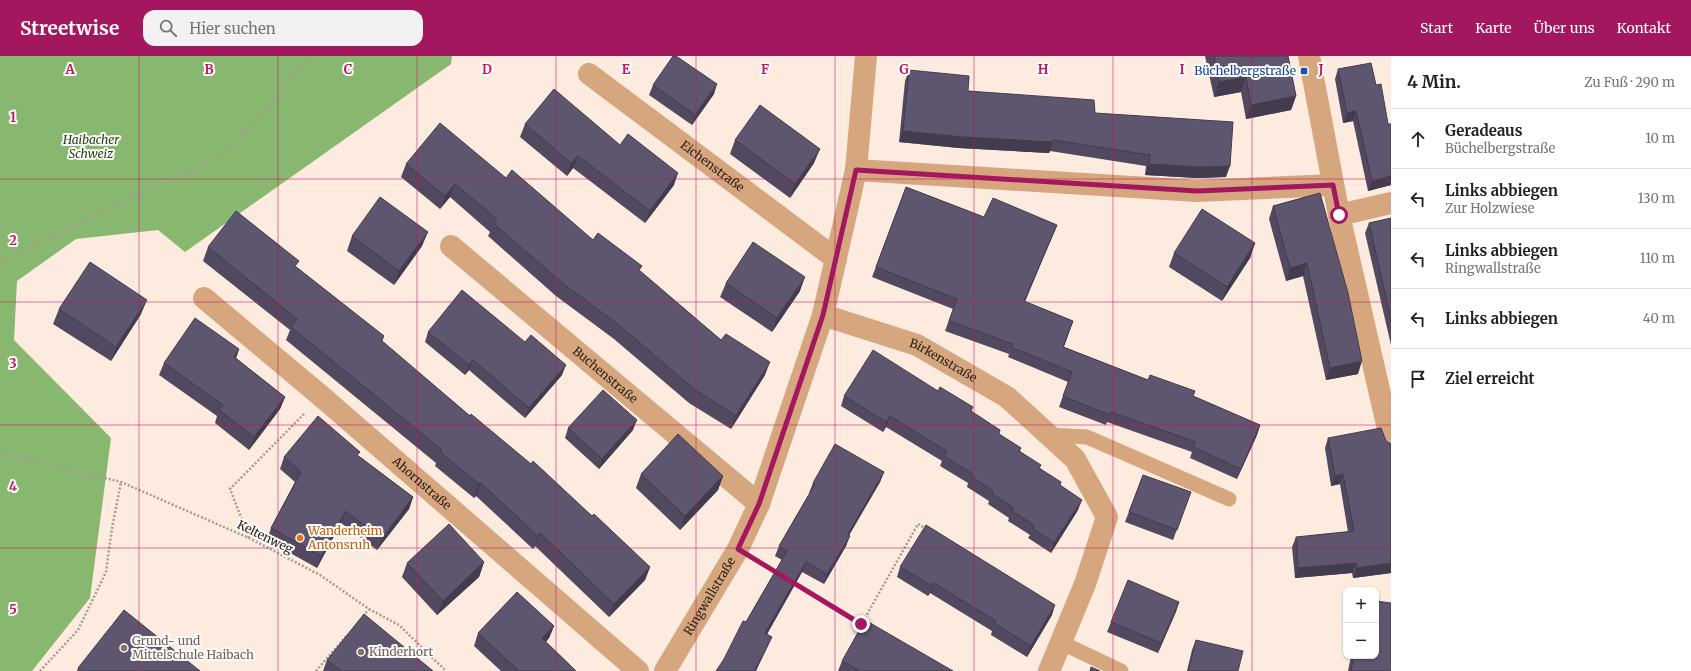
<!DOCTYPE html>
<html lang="de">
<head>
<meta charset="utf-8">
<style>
  body { margin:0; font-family:Merriweather,serif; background:#f2f2f2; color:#222 }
  .controls { position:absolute; right:12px; bottom:12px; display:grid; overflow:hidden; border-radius:8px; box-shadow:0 1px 3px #0004 }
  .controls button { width:36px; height:36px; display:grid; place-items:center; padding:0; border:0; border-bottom:1px solid #e0e0e0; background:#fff; color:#222; font:20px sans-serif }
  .stop { position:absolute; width:12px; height:12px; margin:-9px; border:3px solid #a3175e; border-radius:50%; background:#fff }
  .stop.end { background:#a3175e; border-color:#fff; box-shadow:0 1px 4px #0008 }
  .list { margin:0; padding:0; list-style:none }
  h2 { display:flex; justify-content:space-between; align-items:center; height:52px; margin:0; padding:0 16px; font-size:17px }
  h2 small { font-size:13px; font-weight:400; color:#767676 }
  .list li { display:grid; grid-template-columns:26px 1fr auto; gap:12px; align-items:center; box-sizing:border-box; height:60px; padding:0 16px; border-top:1px solid #e0e0e0 }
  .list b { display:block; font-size:15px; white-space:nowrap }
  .list p { margin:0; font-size:13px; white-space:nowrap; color:#767676 }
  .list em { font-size:13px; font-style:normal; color:#767676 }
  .icon { flex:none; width:22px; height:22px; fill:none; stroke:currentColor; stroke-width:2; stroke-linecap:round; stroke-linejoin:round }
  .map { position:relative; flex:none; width:1391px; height:615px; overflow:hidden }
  header { display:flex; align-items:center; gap:24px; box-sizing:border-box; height:56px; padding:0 20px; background:#a3175e; color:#fff }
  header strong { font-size:19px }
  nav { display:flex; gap:22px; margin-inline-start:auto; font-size:14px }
  .search { width:280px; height:36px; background:#f2f2f2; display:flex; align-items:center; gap:10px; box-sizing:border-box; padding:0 14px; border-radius:12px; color:#767676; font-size:15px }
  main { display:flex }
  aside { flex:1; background:#fff }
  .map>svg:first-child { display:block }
  .forest { fill:#88b86f }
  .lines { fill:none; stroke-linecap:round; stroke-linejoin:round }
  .path { stroke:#a99b90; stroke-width:2.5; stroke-dasharray:2 2; stroke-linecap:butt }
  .lane { stroke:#d6a67e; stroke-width:15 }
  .street { stroke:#d6a67e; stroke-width:22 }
  .wall { fill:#51495f }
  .shaded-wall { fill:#423c4e }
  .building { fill:#5e556f; stroke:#423c4e }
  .route { stroke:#a3175e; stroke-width:5 }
  .grid { fill:none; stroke:#c2185b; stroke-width:1; stroke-opacity:0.55 }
  .transit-dot { fill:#1a4fb4; stroke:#fcfcfc; stroke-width:1.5 }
  .food-dot { fill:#e8710a; stroke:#fcfcfc; stroke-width:1.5 }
  .education-dot { fill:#8d6e63; stroke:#fcfcfc; stroke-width:1.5 }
  .labels { text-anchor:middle; stroke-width:4; stroke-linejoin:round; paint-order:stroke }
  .transit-label { font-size:12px; fill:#164399; stroke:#fcfcfc; text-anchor:end }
  .park-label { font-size:12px; font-style:italic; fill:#22410e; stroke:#fcfcfc }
  .street-label { font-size:12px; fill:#2c211a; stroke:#fcfcfc }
  .food-label { font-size:12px; fill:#c56008; stroke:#fcfcfc; text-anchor:start }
  .education-label { font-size:12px; fill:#785e54; stroke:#fcfcfc; text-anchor:start }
  .grid-label { font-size:13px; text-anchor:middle; font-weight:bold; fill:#c2185b; stroke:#fcfcfc; stroke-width:4; stroke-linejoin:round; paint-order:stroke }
</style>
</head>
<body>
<header>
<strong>Streetwise</strong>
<div class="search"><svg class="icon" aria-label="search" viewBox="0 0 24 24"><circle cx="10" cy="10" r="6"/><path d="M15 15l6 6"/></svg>Hier suchen</div>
<nav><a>Start</a><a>Karte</a><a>Über uns</a><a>Kontakt</a></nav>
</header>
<main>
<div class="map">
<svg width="1391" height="615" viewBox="0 0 1391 615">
  <rect width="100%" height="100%" fill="#fcebde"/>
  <!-- forest -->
  <polygon class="forest" points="0,0 452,0 451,8 185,196 158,174 76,183 17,225 14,284 111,382 90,542 32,615 0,615"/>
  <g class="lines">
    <!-- path -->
    <g class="path">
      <polyline points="0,206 232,93 310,0"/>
      <polyline points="0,396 121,426 249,482 320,519 369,553 399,569 446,615"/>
      <polyline points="249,482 230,433 305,357"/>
      <polyline points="759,506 777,517"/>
      <polyline points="793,527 862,569"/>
      <polyline points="363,560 369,553"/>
      <polyline points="861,569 918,468 926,473"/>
      <polyline points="40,615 78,574 106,516 112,472 121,426"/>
      <polyline points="316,615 348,578"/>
    </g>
    <!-- lane -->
    <g class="lane">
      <polyline points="1048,379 1087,381 1229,443"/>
      <polyline points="1062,587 1121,615"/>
    </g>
    <!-- street -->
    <g class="street">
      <polyline points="1309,0 1339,159 1391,386"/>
      <path id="s1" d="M589,18L836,203"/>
      <polyline points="856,114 1197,135 1333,129"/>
      <polyline points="1339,159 1391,147"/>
      <path id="s2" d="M451,190L759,448"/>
      <path id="s3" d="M204,242L321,340L638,615"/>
      <path id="s4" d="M823,259L917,289L1007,341L1075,403L1107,461L1085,528L1049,615"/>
      <path id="s5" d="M665,615L738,493L759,448L823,259L856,114L866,0"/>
    </g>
  </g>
  <!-- wall -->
  <g class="wall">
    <polygon points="1205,0 1288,0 1296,40 1291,54 1246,63 1241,36 1214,41"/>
    <polygon points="1338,13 1376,29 1388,68 1391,68 1391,129 1368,135 1353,65 1343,67 1335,23"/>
    <polygon points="909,14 968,35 1095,57 1226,121 1197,122 1145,119 1146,110 1050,95 1049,97 959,92 899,86 905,25"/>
    <polygon points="653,29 714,38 692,69 649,39"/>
    <polygon points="525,68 620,89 674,129 645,167 573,112 567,120 520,81"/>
    <polygon points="735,84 814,107 790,142 730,98"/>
    <polygon points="406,108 506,122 593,184 640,215 721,284 765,319 731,373 689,347 614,283 556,240 488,180 490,176 450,141 440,153 401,121"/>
    <polygon points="906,131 984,161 1057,169 1025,246 1073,265 1064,291 1148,324 1193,340 1260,369 1257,379 1237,423 1190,402 1192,396 1107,366 1106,369 1059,351 1068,326 1008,301 1009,298 945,275 953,253 872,221"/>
    <polygon points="1320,137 1358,318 1326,324 1303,220 1286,225 1269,163 1273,150"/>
    <polygon points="1391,162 1391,289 1365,177 1369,167"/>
    <polygon points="352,180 422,190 394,229 347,195"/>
    <polygon points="1255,187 1250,202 1222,245 1169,211 1174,197"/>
    <polygon points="208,191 296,211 384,280 382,286 470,360 592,460 650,511 645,524 609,561 535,490 533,493 476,440 474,442 435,410 436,407 286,284 290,274 203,205"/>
    <polygon points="726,227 800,235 772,276 720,241"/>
    <polygon points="59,253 141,258 111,305 53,268"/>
    <polygon points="428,276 562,319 525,362 469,314 465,319 425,286"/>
    <polygon points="239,293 236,302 285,341 280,353 249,394 215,367 217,360 159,319 164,307"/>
    <polygon points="844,340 971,356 999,378 1021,392 1020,395 1060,429 1078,454 1051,497 1028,482 1030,479 1008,465 1009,462 988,448 989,445 967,431 968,427 940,410 942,405 886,371 883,376 841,350"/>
    <polygon points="568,372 633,374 599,413 565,382"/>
    <polygon points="1328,382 1391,517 1353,522 1352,517 1295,522 1292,491 1296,481 1348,476 1340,428 1331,430 1325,392"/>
    <polygon points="359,400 413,441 409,453 377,494 341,467 317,512 267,484 271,472 295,426 280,413 284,401"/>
    <polygon points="884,416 880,426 849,479 846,490 824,528 802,516 767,578 768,590 746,566 782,504 775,500 779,490 810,437 809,437 813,427"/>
    <polygon points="641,418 723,420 718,434 680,474 636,432"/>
    <polygon points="1143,419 1191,436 1173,484 1125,466"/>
    <polygon points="484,506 479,521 437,559 402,521 407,507"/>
    <polygon points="900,511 1052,559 1027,601 991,579 992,575 930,537 928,540 897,521"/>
    <polygon points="1179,546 1158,597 1107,576 1111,566"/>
    <polygon points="554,570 549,582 546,586 576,615 501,615 474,590 478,577"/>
    <polygon points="1196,584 1238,615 1187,615 1192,594"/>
    <polygon points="1351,600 1376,600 1391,615 1348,615"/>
    <polygon points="327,604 433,615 323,615"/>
    <polygon points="842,605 953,615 838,615"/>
    <polygon points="78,612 200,615 77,615"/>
  </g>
  <!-- shaded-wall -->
  <g class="shaded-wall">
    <polygon points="1246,21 1241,36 1214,41 1219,26"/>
    <polygon points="717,28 714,38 692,69 695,59"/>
    <polygon points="1296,40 1291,54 1246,63 1251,49"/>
    <polygon points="1356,55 1353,65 1343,67 1347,57"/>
    <polygon points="903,75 1053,86 1049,97 959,92 899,86"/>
    <polygon points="820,93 814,107 790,142 795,128"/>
    <polygon points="578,100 573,112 567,120 571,107"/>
    <polygon points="1149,108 1230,110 1226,121 1197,122 1145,119"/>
    <polygon points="678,117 674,129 645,167 650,155"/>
    <polygon points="1391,120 1391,129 1368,135 1372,125"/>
    <polygon points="455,128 450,141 440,153 445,140"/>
    <polygon points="1057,169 1053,179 1020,255 1024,245"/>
    <polygon points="428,176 422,190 394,229 399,215"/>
    <polygon points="1255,187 1250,202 1222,245 1227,231"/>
    <polygon points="1307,207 1303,220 1286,225 1290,212"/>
    <polygon points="805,221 800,235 772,276 777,262"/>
    <polygon points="147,244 141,258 111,305 116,291"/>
    <polygon points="239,293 235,305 234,301"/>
    <polygon points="473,304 469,314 465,319 469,309"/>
    <polygon points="1362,305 1358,318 1326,324 1330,312"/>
    <polygon points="770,306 765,319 731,373 736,360"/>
    <polygon points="566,309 562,319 525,362 529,352"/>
    <polygon points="285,341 280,353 249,394 254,381"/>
    <polygon points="890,360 886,371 883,376 886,366"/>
    <polygon points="637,364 633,374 599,413 602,403"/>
    <polygon points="1260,369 1257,379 1237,423 1241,413"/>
    <polygon points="884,416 880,426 844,488 848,478"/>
    <polygon points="1343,418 1340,428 1331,430 1335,420"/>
    <polygon points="723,420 718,434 680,474 685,460"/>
    <polygon points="481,427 476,440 474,442 479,428"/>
    <polygon points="413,441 409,453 377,494 382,483"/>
    <polygon points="1082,444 1078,454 1051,497 1054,487"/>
    <polygon points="346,455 341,467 317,512 321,500"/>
    <polygon points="540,477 535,490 533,493 538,480"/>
    <polygon points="850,480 846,490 824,528 827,518"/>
    <polygon points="484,506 479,521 437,559 443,545"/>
    <polygon points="806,506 802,516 762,587 765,577"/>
    <polygon points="1356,507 1352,517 1295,522 1298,512"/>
    <polygon points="1391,507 1391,517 1353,522 1357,512"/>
    <polygon points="650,511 645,524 609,561 614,548"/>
    <polygon points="934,527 930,537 928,540 932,530"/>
    <polygon points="1179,546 1176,556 1158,597 1161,587"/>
    <polygon points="1055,549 1052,559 1027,601 1031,590"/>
    <polygon points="554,570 549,582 537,595 542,582"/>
    <polygon points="772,581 768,590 756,615 754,615"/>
  </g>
  <!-- building -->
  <g class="building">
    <polygon points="673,0 676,0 717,28 695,59 653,29"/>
    <polygon points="1214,0 1288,0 1296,40 1251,49 1246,21 1219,26"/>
    <polygon points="1371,7 1376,29 1381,28 1388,68 1391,68 1391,120 1372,125 1356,55 1347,57 1338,13"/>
    <polygon points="909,14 969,20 968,35 1094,44 1095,57 1233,66 1230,110 1201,111 1149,108 1150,99 1053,84 1053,86 963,81 903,75"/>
    <polygon points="554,33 620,89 628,78 678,117 650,155 578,100 571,107 525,68"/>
    <polygon points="760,49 820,93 795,128 735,84"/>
    <polygon points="440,67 506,122 512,114 593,184 598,177 642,210 639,214 721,284 726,278 770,306 736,360 694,333 619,269 561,226 493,167 497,163 455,128 445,140 406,108"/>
    <polygon points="906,131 984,161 993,142 1057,169 1024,245 1073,265 1063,291 1148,324 1150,319 1195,335 1193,340 1260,369 1241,413 1193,391 1196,386 1111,356 1110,359 1063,340 1072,316 1011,291 1013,288 949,265 957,243 876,211"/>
    <polygon points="1320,137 1348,237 1362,305 1330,312 1307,207 1290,212 1273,150"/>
    <polygon points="380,141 428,176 399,215 352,180"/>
    <polygon points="1202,153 1255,187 1227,231 1174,197"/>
    <polygon points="236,155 299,205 295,210 384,280 381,284 470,360 471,358 531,408 533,405 592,460 594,458 650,511 614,548 540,477 538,480 481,427 479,428 440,396 442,394 291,271 297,263 208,191"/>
    <polygon points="1391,162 1391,263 1369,167"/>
    <polygon points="753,186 805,221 777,262 726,227"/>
    <polygon points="90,206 147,244 116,291 59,253"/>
    <polygon points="462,234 525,286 531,279 566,309 529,352 473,304 469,309 428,276"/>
    <polygon points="195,262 239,293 234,301 285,341 254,381 219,354 223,349 164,307"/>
    <polygon points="873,294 938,335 940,331 973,351 971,355 1000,374 999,378 1021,392 1019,395 1041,409 1039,412 1061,426 1060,429 1082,444 1054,487 1032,472 1034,469 1012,455 1014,452 992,438 993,435 971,420 973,418 944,400 947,395 890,360 886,366 844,340"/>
    <polygon points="603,334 637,364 602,403 568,372"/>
    <polygon points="318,360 360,396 357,399 413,441 382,483 346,455 321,500 271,472 301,416 284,401"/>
    <polygon points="1381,372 1386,385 1391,388 1391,507 1357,512 1356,507 1298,512 1296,481 1354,475 1343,418 1335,420 1328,382"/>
    <polygon points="678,378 723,420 685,460 641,418"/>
    <polygon points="835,388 884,416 848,478 850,480 827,518 806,506 765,577 772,581 754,615 716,615 724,603 743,565 746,566 787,495 779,490 815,428 813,427"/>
    <polygon points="1143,419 1191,436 1177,474 1129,456"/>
    <polygon points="449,468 484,506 443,545 407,507"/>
    <polygon points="926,469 1055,549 1031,590 995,568 996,565 934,527 932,530 900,511"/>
    <polygon points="1128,524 1179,546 1161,587 1111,566"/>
    <polygon points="517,536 554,570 542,582 576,615 519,615 478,577"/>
    <polygon points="1376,545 1391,547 1391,615 1351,615 1354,600 1376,600"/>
    <polygon points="124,554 200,615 82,615 78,612"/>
    <polygon points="364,558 433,615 341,615 327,604"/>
    <polygon points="865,564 953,615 860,615 842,605"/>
    <polygon points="1196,584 1243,595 1238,615 1188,615"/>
    <polygon points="1091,611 1100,615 1090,615"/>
  </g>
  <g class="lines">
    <!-- route -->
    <polyline class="route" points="861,568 738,493 759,448 823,259 856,114 1197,135 1333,129 1339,159"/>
  </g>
  <!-- grid -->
  <path class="grid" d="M139,0V615M278,0V615M417,0V615M556,0V615M696,0V615M835,0V615M974,0V615M1113,0V615M1252,0V615M0,123H1391M0,246H1391M0,369H1391M0,492H1391"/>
  <!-- markers -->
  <rect class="transit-dot" x="1300" y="11" width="8" height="8" rx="2"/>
  <circle class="food-dot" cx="300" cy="482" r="4"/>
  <g class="education-dot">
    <circle cx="124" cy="592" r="4"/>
    <circle cx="361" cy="596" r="4"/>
  </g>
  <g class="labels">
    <!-- transit labels -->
    <g class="transit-label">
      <text x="1296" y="19">Büchelbergstraße</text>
    </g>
    <!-- park labels -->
    <g class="park-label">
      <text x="91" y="88">Haibacher<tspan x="91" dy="14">Schweiz</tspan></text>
    </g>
    <!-- street labels -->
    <g class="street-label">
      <text dy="4" stroke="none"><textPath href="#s1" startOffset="154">Eichenstraße</textPath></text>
      <text dy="4" stroke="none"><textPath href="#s4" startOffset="129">Birkenstraße</textPath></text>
      <text dy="4" stroke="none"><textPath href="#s2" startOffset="201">Buchenstraße</textPath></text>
      <text dy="4" stroke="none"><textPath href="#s3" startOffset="286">Ahornstraße</textPath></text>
      <text transform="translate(265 481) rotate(26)" y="4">Keltenweg</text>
      <text dy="4" stroke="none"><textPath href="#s5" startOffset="87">Ringwallstraße</textPath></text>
    </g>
    <!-- food labels -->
    <g class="food-label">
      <text x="308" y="479">Wanderheim<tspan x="308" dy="14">Antonsruh</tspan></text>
    </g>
    <!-- education labels -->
    <g class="education-label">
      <text x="132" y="589">Grund- und<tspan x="132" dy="14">Mittelschule Haibach</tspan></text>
      <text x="369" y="600">Kinderhort</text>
    </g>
  </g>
  <g class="grid-label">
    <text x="70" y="18">A</text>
    <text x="209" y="18">B</text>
    <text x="348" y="18">C</text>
    <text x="487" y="18">D</text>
    <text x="626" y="18">E</text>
    <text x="765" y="18">F</text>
    <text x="904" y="18">G</text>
    <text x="1043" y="18">H</text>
    <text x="1182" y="18">I</text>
    <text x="1321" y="18">J</text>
    <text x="13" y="66">1</text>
    <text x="13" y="189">2</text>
    <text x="13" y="312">3</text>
    <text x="13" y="435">4</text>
    <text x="13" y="558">5</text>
  </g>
</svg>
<div class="controls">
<button>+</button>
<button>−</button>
</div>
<div class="stop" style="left:1339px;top:159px"></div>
<div class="stop end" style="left:861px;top:568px"></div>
</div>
<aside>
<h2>4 Min.<small>Zu Fuß · 290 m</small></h2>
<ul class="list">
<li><svg class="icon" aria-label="ahead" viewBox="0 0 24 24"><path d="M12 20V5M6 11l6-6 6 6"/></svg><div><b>Geradeaus</b><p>Büchelbergstraße</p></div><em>10 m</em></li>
<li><svg class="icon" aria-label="left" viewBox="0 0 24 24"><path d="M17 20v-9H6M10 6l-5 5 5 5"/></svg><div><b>Links abbiegen</b><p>Zur Holzwiese</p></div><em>130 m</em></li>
<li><svg class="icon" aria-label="left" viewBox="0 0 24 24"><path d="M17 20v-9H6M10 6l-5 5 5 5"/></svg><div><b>Links abbiegen</b><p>Ringwallstraße</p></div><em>110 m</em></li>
<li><svg class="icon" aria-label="left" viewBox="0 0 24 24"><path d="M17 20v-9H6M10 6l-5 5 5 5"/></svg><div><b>Links abbiegen</b></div><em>40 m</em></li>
<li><svg class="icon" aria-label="arrive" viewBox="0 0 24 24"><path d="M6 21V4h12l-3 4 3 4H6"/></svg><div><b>Ziel erreicht</b></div></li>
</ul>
</aside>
</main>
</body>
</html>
